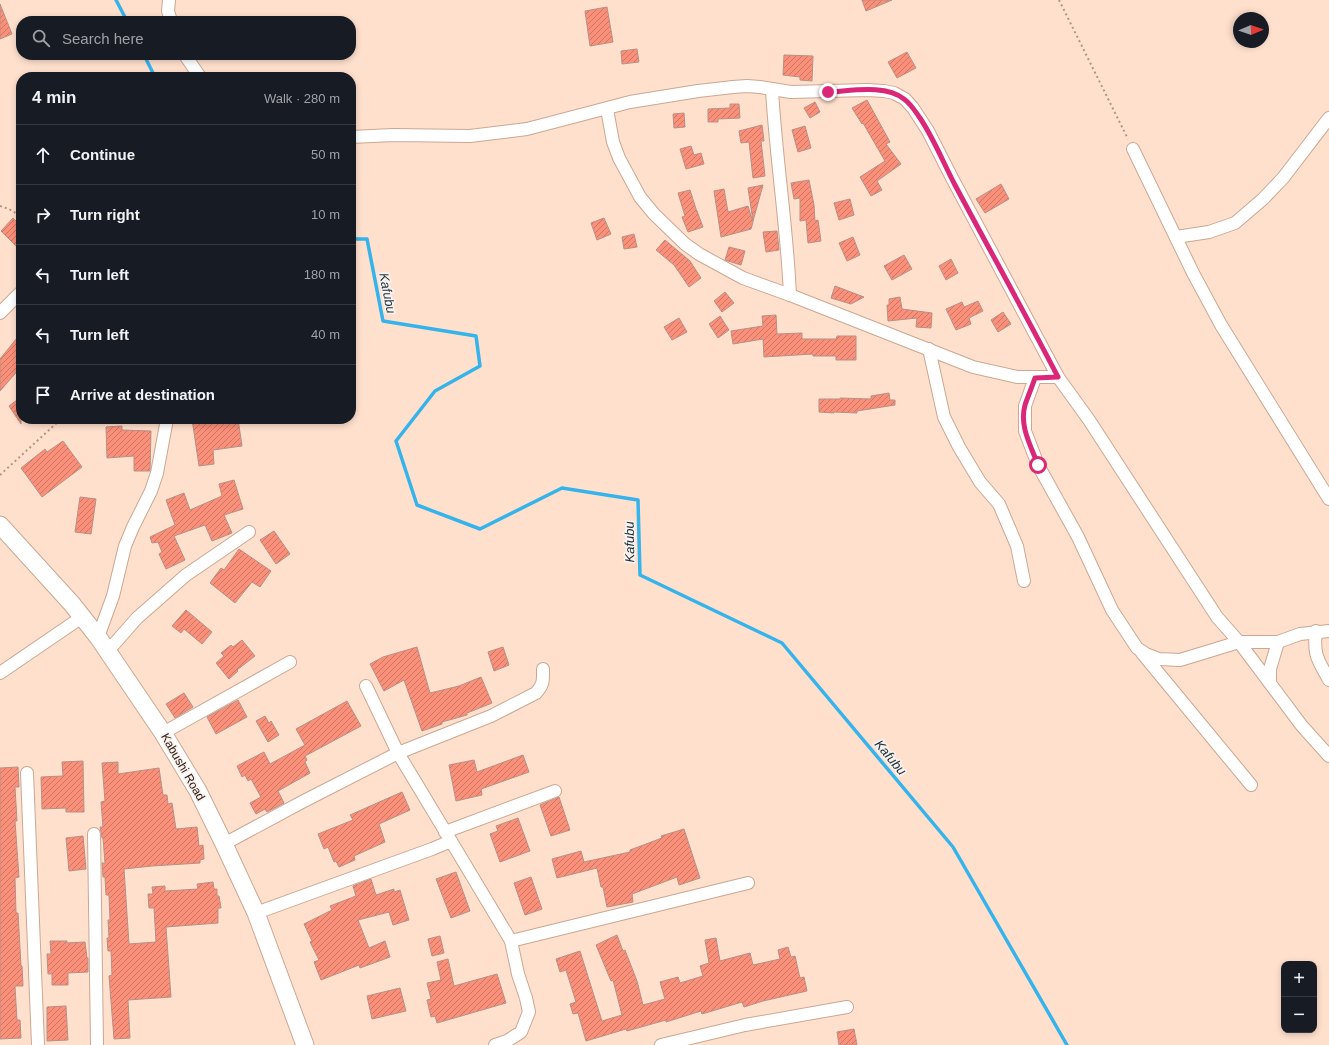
<!DOCTYPE html>
<html lang="en">
<head>
<meta charset="utf-8">
<style>
  body { margin:0; font-family:Helvetica,sans-serif; background:#242831; color:#f1f3f6 }
  .controls { position:absolute; right:12px; bottom:12px; display:grid; overflow:hidden; border-radius:8px; box-shadow:0 2px 6px #0003 }
  .controls button { width:36px; height:36px; display:grid; place-items:center; padding:0; border:0; border-bottom:1px solid #363941; background:#171b24; color:#f1f3f6; font:20px sans-serif }
  .compass { position:absolute; left:1233px; top:12px; width:36px; height:36px; border-radius:50%; background:#171b24; box-shadow:0 2px 6px #0003; rotate:88deg }
  .stop { position:absolute; width:12px; height:12px; margin:-9px; border:3px solid #db2777; border-radius:50%; background:#fff }
  .stop.end { background:#db2777; border-color:#fff; box-shadow:0 1px 4px #0008 }
  .list { margin:0; padding:0; list-style:none }
  h2 { display:flex; justify-content:space-between; align-items:center; height:52px; margin:0; padding:0 16px; font-size:17px }
  h2 small { font-size:13px; font-weight:400; color:#9ea1a6 }
  .list li { display:grid; grid-template-columns:26px 1fr auto; gap:12px; align-items:center; box-sizing:border-box; height:60px; padding:0 16px; border-top:1px solid #363941 }
  .list b { display:block; font-size:15px; white-space:nowrap }
  .list em { font-size:13px; font-style:normal; color:#9ea1a6 }
  .icon { flex:none; width:22px; height:22px; fill:none; stroke:currentColor; stroke-width:2; stroke-linecap:round; stroke-linejoin:round }
  .map { position:relative; flex:none; width:1329px; height:1045px; overflow:hidden }
  .search { position:absolute; background:#171b24; box-shadow:0 2px 6px #0003; left:16px; top:16px; width:340px; height:44px; display:flex; align-items:center; gap:10px; box-sizing:border-box; padding:0 14px; border-radius:16px; color:#9ea1a6; font-size:15px }
  .panel { position:absolute; background:#171b24; box-shadow:0 2px 6px #0003; left:16px; top:72px; width:340px; height:352px; border-radius:16px }
  .map>svg:first-child { display:block }
  .lines { fill:none; stroke-linecap:round; stroke-linejoin:round }
  .stream { stroke:#35b3eb; stroke-width:3.5 }
  .building { fill:url(#building-hatch); stroke:#b98f86 }
  .street-casing { stroke:#cba791; stroke-width:14 }
  .secondary-casing { stroke:#cba791; stroke-width:19 }
  .path { stroke:#ae9687; stroke-width:2; stroke-dasharray:2 3; stroke-linecap:butt }
  .street { stroke:#fff; stroke-width:12 }
  .secondary { stroke:#fff; stroke-width:17 }
  .route { stroke:#db2777; stroke-width:5 }
  .labels { text-anchor:middle; stroke-width:3.5; stroke-linejoin:round; paint-order:stroke }
  .street-label { font-size:12px; fill:#281a12; stroke:#faf2ee }
  .water-label { font-size:13px; font-style:italic; fill:#192d38; stroke:#faf2ee }
</style>
</head>
<body>
<div class="map">
<svg width="1329" height="1045" viewBox="0 0 1329 1045">
  <defs>
    <pattern id="building-hatch" width="6" height="6" patternUnits="userSpaceOnUse"><rect width="6" height="6" fill="#fb907a"/><path d="M-1 1l2-2M0 6l6-6M5 7l2-2" fill="none" stroke="#cb7563"/></pattern>
  </defs>
  <rect width="100%" height="100%" fill="#ffe0cd"/>
  <g class="lines">
    <!-- stream -->
    <g class="stream">
      <polyline points="116,0 127,21"/>
      <polyline points="144,55 155,77"/>
      <polyline points="351,239 367,239 383,321 476,336 480,366 435,391 396,441 417,505 480,529 562,488 638,500 640,575 782,643 953,847 1067,1045"/>
    </g>
  </g>
  <!-- building -->
  <g class="building">
    <polygon points="862,0 892,0 866,11"/>
    <polygon points="0,4 12,34 0,39"/>
    <polygon points="607,7 613,42 590,46 585,11"/>
    <polygon points="637,49 639,62 622,64 621,51"/>
    <polygon points="907,52 916,68 897,78 888,62"/>
    <polygon points="784,55 813,56 812,81 800,80 800,77 783,75"/>
    <polygon points="867,100 890,142 886,144 901,164 877,181 882,190 871,196 860,177 885,161 863,123 862,124 852,108"/>
    <polygon points="815,102 820,112 810,118 804,108"/>
    <polygon points="730,104 739,104 740,118 718,119 718,122 708,122 708,109 730,108"/>
    <polygon points="684,113 685,127 674,128 673,114"/>
    <polygon points="762,125 764,141 761,141 765,176 753,178 749,142 741,143 739,131"/>
    <polygon points="805,126 811,148 798,152 792,130"/>
    <polygon points="691,146 694,155 701,153 704,164 686,169 680,149"/>
    <polygon points="809,180 814,205 815,221 818,220 821,241 808,243 806,220 800,221 800,198 794,199 791,183"/>
    <polygon points="1001,184 1009,199 985,213 976,199"/>
    <polygon points="763,185 753,221 748,188"/>
    <polygon points="724,189 728,212 748,206 753,222 751,229 721,237 714,191"/>
    <polygon points="690,190 697,212 697,211 703,227 688,232 682,217 685,216 678,193"/>
    <polygon points="850,199 854,215 839,220 834,203"/>
    <polygon points="13,218 21,226 21,251 1,231"/>
    <polygon points="604,218 611,234 597,240 591,223"/>
    <polygon points="777,231 779,250 766,252 763,232"/>
    <polygon points="634,234 637,247 624,249 622,237"/>
    <polygon points="853,237 860,255 847,261 839,243"/>
    <polygon points="665,240 690,261 701,278 689,287 674,265 656,250"/>
    <polygon points="729,247 745,251 741,265 725,260"/>
    <polygon points="904,255 912,269 892,280 884,266"/>
    <polygon points="951,259 958,273 946,280 939,266"/>
    <polygon points="835,286 864,297 851,304 831,298"/>
    <polygon points="725,292 734,303 722,312 714,301"/>
    <polygon points="900,297 902,309 932,313 931,328 916,327 917,318 888,321 887,305 889,305 889,299"/>
    <polygon points="978,301 983,311 969,318 971,324 956,330 946,309 962,302 964,307"/>
    <polygon points="1003,312 1011,324 998,332 991,320"/>
    <polygon points="776,315 777,334 802,333 802,339 836,339 837,336 856,336 856,360 836,360 836,356 813,356 813,354 764,357 763,339 733,344 731,331 763,326 762,316"/>
    <polygon points="720,316 729,330 718,338 709,324"/>
    <polygon points="679,318 687,332 672,340 664,327"/>
    <polygon points="21,333 21,367 0,391 0,359"/>
    <polygon points="889,393 890,400 895,400 895,405 857,411 857,413 834,412 834,413 819,412 819,399 840,399 840,398 871,399 871,396"/>
    <polygon points="21,397 21,424 9,406"/>
    <polygon points="192,419 208,419 209,423 238,419 242,446 213,450 214,464 199,466"/>
    <polygon points="122,426 122,430 151,431 150,471 134,471 134,456 107,458 106,427"/>
    <polygon points="63,441 82,467 42,497 21,468 45,449 47,452"/>
    <polygon points="234,480 243,509 224,515 232,533 212,541 205,525 174,536 185,560 166,569 159,554 162,552 158,542 152,543 150,537 175,525 166,500 184,493 190,510 222,496 219,484"/>
    <polygon points="80,497 96,499 91,534 75,532"/>
    <polygon points="274,531 290,554 276,564 260,540"/>
    <polygon points="239,549 271,571 260,587 252,582 235,603 210,583 221,568 224,570"/>
    <polygon points="186,610 212,632 202,644 184,629 181,633 172,626"/>
    <polygon points="242,640 255,656 237,670 238,671 229,679 216,663 224,656 221,653 231,645 233,647"/>
    <polygon points="417,647 430,693 459,686 481,677 492,703 467,713 467,715 442,722 442,724 422,731 404,680 384,691 370,664 383,657"/>
    <polygon points="503,647 509,665 494,671 488,652"/>
    <polygon points="184,693 193,707 175,718 166,704"/>
    <polygon points="238,700 247,717 216,734 207,717"/>
    <polygon points="347,701 361,726 305,756 307,760 305,762 310,773 278,791 284,803 267,812 265,809 256,814 250,803 261,797 251,779 248,781 245,775 242,777 237,766 264,752 270,764 305,745 296,729"/>
    <polygon points="265,716 269,723 271,721 279,735 268,742 256,721"/>
    <polygon points="523,755 529,772 481,789 482,795 456,801 449,765 474,760 477,772"/>
    <polygon points="83,761 84,812 66,812 66,808 42,809 41,777 63,776 62,762"/>
    <polygon points="118,762 118,774 159,768 163,795 167,795 168,804 172,803 176,829 197,827 199,846 203,845 204,859 200,860 200,863 152,866 124,869 129,944 156,942 154,908 149,908 148,894 153,894 152,887 165,886 165,891 198,889 197,884 213,882 214,889 217,889 217,896 219,896 221,908 218,908 218,923 166,927 171,997 128,1000 130,1038 114,1039 109,976 112,975 111,951 108,951 107,938 109,938 108,920 110,920 109,895 106,895 105,877 103,877 102,863 105,863 103,838 102,838 100,827 103,827 101,802 105,801 102,763"/>
    <polygon points="18,767 19,787 15,787 17,821 15,821 19,877 15,878 16,913 18,913 21,966 22,966 23,986 15,986 17,1020 20,1020 21,1038 0,1039 0,768"/>
    <polygon points="402,792 410,810 379,824 385,842 354,856 355,860 339,867 336,861 334,862 328,847 324,849 318,834 353,820 350,815"/>
    <polygon points="559,797 570,830 551,836 540,805"/>
    <polygon points="518,818 530,851 500,862 490,834 498,831 496,826"/>
    <polygon points="684,829 700,878 679,885 677,877 632,894 633,902 607,907 603,887 601,887 597,868 557,878 552,859 581,851 584,862 630,852 630,850 662,838 661,836"/>
    <polygon points="83,836 86,869 69,871 66,838"/>
    <polygon points="456,872 470,911 451,918 436,879"/>
    <polygon points="531,877 542,909 525,915 514,883"/>
    <polygon points="371,879 376,895 394,889 394,892 400,890 409,920 393,925 389,912 358,920 369,948 385,941 390,957 360,968 359,965 321,980 314,962 319,960 310,942 312,941 304,924 332,910 330,906 356,896 353,886"/>
    <polygon points="617,935 623,951 625,950 637,981 643,1005 665,999 660,982 678,977 680,983 703,976 700,966 709,963 705,940 716,938 720,961 750,953 753,965 780,959 778,950 788,947 791,957 795,956 800,978 804,977 807,991 763,1001 744,1007 742,1002 702,1014 701,1011 666,1022 666,1020 627,1031 626,1029 586,1041 578,1013 573,1014 570,1004 576,1002 566,970 560,972 556,959 580,951 602,1021 622,1015 613,980 611,981 596,945"/>
    <polygon points="440,936 444,953 432,956 428,939"/>
    <polygon points="50,941 67,941 67,943 85,942 87,958 88,958 88,972 68,973 68,985 52,985 52,974 48,974 47,954 51,954"/>
    <polygon points="448,959 454,986 497,974 506,1003 437,1023 435,1016 431,1017 427,1000 431,999 427,983 441,980 437,962"/>
    <polygon points="400,988 406,1011 372,1019 367,996"/>
    <polygon points="66,1006 68,1040 47,1041 47,1007"/>
    <polygon points="854,1029 857,1045 839,1045 837,1032"/>
  </g>
  <g class="lines">
    <!-- street casing -->
    <g class="street-casing">
      <g id="street">
        <polyline points="169,0 168,11 171,21"/>
        <polyline points="185,55 200,77"/>
        <path d="M772,90C776,159 787,226 790,295"/>
        <polyline points="607,109 613,142 619,158 640,197 654,214 685,244 699,254 743,278 790,295 973,367 1017,377 1058,377"/>
        <polyline points="351,137 393,135 470,136 527,129 630,102 698,91 733,87 747,86 760,87 791,92 867,90 884,91 894,93 905,99 913,108 928,131 952,178 1058,377 1089,420 1217,617 1239,642 1278,642 1300,634 1329,631"/>
        <polyline points="1133,149 1193,273 1221,325 1329,499"/>
        <polyline points="1176,237 1209,232 1235,223 1263,199 1283,178 1329,118"/>
        <polyline points="0,313 21,292"/>
        <polyline points="929,349 944,417 959,447 980,482 999,504 1017,546 1024,581"/>
        <polyline points="1035,378 1025,406 1025,431 1038,465 1078,537 1112,610 1137,648 1146,654 1159,659 1180,660 1239,642 1302,726 1329,756"/>
        <path d="M1316,631C1313,655 1318,660 1329,680"/>
        <polyline points="98,637 113,596 125,546 133,527 151,491 157,473 167,419"/>
        <polyline points="108,651 137,618 186,575 249,532"/>
        <polyline points="1142,653 1251,785"/>
        <polyline points="0,673 82,617"/>
        <polyline points="1270,681 1270,669 1278,642"/>
        <polyline points="366,686 398,753 451,841"/>
        <polyline points="163,733 290,662"/>
        <polyline points="27,773 38,1045"/>
        <polyline points="445,832 555,791"/>
        <polyline points="94,834 97,1045"/>
        <path d="M224,844L302,802L398,753L491,716L536,693C544,684 543,680 543,669"/>
        <polyline points="256,913 432,849 451,841 511,941 518,974 526,998 529,1012 521,1032 507,1041 495,1045"/>
        <polyline points="511,941 748,883"/>
        <polyline points="661,1045 745,1025 847,1007"/>
      </g>
    </g>
    <!-- secondary casing -->
    <g class="secondary-casing">
      <polyline id="secondary" points="0,525 72,604 98,637 163,733 198,791 224,844 256,913 305,1045"/>
    </g>
    <!-- path -->
    <g class="path">
      <polyline points="1059,0 1128,139"/>
      <polyline points="0,206 9,209 21,216"/>
      <polyline points="0,475 61,419"/>
    </g>
    <!-- street -->
    <use href="#street" class="street"/>
    <!-- secondary -->
    <use href="#secondary" class="secondary"/>
  </g>
  <g class="lines">
    <!-- route -->
    <path class="route" d="M828,92C851,91 885,84 904,99C911,104 915,111 920,118C934,139 943,162 955,185C989,249 1025,313 1058,377L1035,378C1032,387 1028,396 1025,405C1019,426 1031,446 1038,465"/>
  </g>
  <g class="labels">
    <!-- street labels -->
    <g class="street-label">
      <text transform="translate(183 767) rotate(60)" y="4">Kabushi Road</text>
    </g>
    <!-- water labels -->
    <g class="water-label">
      <text transform="translate(388 293) rotate(79)" y="5">Kafubu</text>
      <text transform="translate(629 542) rotate(-91)" y="5">Kafubu</text>
      <text transform="translate(891 757) rotate(50)" y="5">Kafubu</text>
    </g>
  </g>
</svg>
<div class="controls">
<button>+</button>
<button>−</button>
</div>
<svg class="compass" viewBox="-18 -18 36 36"><path d="M0-13l5 13h-10z" fill="#e53935"/><path d="M0 13l5-13h-10z" fill="#9ea1a6"/></svg>
<div class="stop" style="left:1038px;top:465px"></div>
<div class="stop end" style="left:828px;top:92px"></div>
<div class="search"><svg class="icon" aria-label="search" viewBox="0 0 24 24"><circle cx="10" cy="10" r="6"/><path d="M15 15l6 6"/></svg>Search here</div>
<section class="panel">
<h2>4 min<small>Walk · 280 m</small></h2>
<ul class="list">
<li><svg class="icon" aria-label="ahead" viewBox="0 0 24 24"><path d="M12 20V5M6 11l6-6 6 6"/></svg><div><b>Continue</b></div><em>50 m</em></li>
<li><svg class="icon" aria-label="right" viewBox="0 0 24 24"><path d="M7 20v-9h11M14 6l5 5-5 5"/></svg><div><b>Turn right</b></div><em>10 m</em></li>
<li><svg class="icon" aria-label="left" viewBox="0 0 24 24"><path d="M17 20v-9H6M10 6l-5 5 5 5"/></svg><div><b>Turn left</b></div><em>180 m</em></li>
<li><svg class="icon" aria-label="left" viewBox="0 0 24 24"><path d="M17 20v-9H6M10 6l-5 5 5 5"/></svg><div><b>Turn left</b></div><em>40 m</em></li>
<li><svg class="icon" aria-label="arrive" viewBox="0 0 24 24"><path d="M6 21V4h12l-3 4 3 4H6"/></svg><div><b>Arrive at destination</b></div></li>
</ul>
</section>
</div>
</body>
</html>
